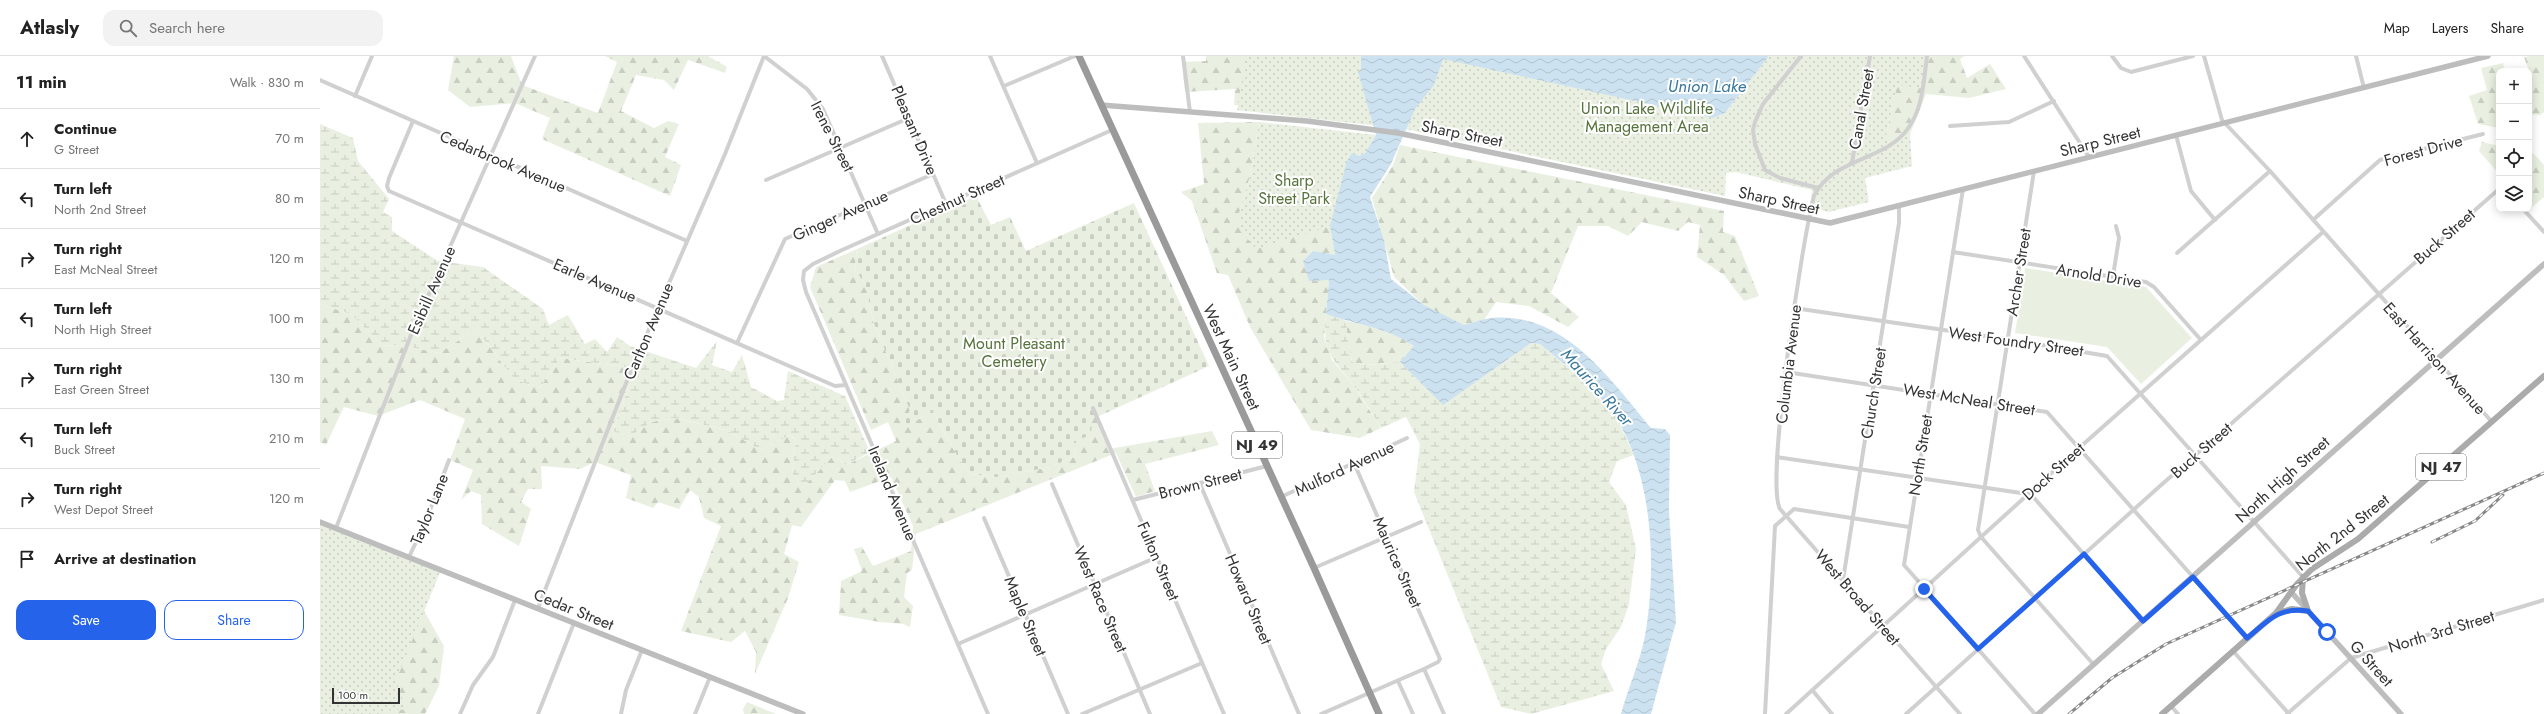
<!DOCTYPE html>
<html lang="en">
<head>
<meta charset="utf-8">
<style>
  body { margin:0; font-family:Jost,sans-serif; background:#f2f2f2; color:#222 }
  .controls { position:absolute; right:12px; top:12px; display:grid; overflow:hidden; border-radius:8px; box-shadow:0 2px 10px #0003 }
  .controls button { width:36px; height:36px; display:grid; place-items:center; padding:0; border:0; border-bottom:1px solid #e0e0e0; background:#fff; color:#222; font:20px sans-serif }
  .scale { position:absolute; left:12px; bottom:10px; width:68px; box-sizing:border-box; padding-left:4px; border:2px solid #333; border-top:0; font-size:11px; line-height:14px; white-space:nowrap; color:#333; -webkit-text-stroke:3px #fff; paint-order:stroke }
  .stop { position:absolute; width:12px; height:12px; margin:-9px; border:3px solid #2563eb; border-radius:50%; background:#fff }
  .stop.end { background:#2563eb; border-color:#fff; box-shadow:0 1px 4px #0008 }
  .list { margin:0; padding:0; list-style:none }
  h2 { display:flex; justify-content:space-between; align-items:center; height:52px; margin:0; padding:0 16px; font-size:17px }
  h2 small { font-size:13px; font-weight:400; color:#767676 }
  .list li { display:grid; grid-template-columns:26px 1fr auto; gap:12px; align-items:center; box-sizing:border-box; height:60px; padding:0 16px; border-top:1px solid #e0e0e0 }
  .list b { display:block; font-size:15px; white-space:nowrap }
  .list p { margin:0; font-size:13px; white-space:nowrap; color:#767676 }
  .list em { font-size:13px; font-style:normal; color:#767676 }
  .actions { display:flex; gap:8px; padding:12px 16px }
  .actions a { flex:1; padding:9px 0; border:1px solid #2563eb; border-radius:12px; text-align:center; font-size:14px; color:#2563eb }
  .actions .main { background:#2563eb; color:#fff }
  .icon { flex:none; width:22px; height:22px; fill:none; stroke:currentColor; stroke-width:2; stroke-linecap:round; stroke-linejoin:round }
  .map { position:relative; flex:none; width:2224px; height:658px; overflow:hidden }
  header { display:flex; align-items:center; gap:24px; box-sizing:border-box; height:56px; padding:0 20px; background:#fff; border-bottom:1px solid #e0e0e0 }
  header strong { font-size:19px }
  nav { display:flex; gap:22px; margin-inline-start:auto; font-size:14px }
  .search { width:280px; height:36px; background:#f2f2f2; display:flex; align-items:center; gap:10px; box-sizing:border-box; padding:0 14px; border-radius:12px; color:#767676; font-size:15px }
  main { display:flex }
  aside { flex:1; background:#fff }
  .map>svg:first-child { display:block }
  .grass { fill:#e9f0e1 }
  .forest { fill:url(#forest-firs) }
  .wetland { fill:url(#wetland-marsh) }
  .cemetery { fill:url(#cemetery-stones) }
  .park { fill:url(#park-dots) }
  .water { fill:url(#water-waves) }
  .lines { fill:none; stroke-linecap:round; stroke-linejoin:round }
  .street { stroke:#d0d0d0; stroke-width:4 }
  .secondary { stroke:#bdbdbd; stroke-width:5.5 }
  .primary { stroke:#ababab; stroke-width:6 }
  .highway { stroke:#9a9a9a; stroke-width:7 }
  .rail-casing { stroke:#888; stroke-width:3 }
  .rail { stroke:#fff; stroke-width:1.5; stroke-dasharray:4.5; stroke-linecap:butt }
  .route { stroke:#2563eb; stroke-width:5 }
  .labels { text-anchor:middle; stroke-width:4; stroke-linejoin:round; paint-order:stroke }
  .shield { fill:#fff; stroke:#707070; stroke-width:1 }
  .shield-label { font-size:15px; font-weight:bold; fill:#333 }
  .park-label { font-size:16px; fill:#56733c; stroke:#fff }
  .street-label { font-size:16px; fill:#333; stroke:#fff }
  .water-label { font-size:17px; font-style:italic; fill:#39779d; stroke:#fff }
</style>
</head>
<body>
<header>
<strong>Atlasly</strong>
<div class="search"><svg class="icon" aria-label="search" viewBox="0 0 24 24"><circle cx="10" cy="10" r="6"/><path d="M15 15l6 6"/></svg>Search here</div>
<nav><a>Map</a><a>Layers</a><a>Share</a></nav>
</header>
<main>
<aside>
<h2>11 min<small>Walk · 830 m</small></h2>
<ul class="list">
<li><svg class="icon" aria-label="ahead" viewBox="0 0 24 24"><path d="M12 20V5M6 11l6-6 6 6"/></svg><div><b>Continue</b><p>G Street</p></div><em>70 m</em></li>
<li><svg class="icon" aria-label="left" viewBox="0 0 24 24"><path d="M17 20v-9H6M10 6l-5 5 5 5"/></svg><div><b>Turn left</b><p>North 2nd Street</p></div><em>80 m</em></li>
<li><svg class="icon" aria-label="right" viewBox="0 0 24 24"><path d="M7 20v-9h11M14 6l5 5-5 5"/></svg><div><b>Turn right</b><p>East McNeal Street</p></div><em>120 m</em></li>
<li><svg class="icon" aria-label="left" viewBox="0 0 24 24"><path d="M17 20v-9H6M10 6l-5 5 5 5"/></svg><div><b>Turn left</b><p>North High Street</p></div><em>100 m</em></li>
<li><svg class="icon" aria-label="right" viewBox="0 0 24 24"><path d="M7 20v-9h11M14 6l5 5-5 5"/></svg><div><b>Turn right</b><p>East Green Street</p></div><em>130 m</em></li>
<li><svg class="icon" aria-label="left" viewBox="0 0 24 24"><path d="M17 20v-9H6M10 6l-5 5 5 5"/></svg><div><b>Turn left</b><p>Buck Street</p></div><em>210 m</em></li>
<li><svg class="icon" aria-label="right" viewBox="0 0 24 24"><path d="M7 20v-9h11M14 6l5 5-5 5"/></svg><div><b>Turn right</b><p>West Depot Street</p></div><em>120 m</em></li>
<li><svg class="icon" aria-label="arrive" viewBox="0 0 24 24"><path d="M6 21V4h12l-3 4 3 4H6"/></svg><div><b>Arrive at destination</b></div></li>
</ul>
<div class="actions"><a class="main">Save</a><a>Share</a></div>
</aside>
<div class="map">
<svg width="2224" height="658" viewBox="0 0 2224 658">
  <defs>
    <pattern id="forest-firs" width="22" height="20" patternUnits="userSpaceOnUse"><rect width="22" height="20" fill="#e9f0e1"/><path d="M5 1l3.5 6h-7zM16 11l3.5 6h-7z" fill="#c8cec2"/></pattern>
    <pattern id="wetland-marsh" width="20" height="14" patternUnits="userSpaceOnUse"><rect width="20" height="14" fill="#e9f0e1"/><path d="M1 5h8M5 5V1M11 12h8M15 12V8" fill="none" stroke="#c8cec2"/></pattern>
    <pattern id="cemetery-stones" width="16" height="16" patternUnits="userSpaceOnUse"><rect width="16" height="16" fill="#e9f0e1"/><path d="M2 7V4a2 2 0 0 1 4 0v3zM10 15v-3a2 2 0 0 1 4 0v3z" fill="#c8cec2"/></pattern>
    <pattern id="park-dots" width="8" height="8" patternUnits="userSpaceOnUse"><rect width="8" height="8" fill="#e9f0e1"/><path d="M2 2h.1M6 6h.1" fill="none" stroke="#c8cec2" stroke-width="1.8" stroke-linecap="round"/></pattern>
    <pattern id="water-waves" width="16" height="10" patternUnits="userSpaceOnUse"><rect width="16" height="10" fill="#cde2f0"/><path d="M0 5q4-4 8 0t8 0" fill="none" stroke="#b0c2ce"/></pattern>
  </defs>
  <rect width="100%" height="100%" fill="#fff"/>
  <!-- grass -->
  <polygon class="grass" points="1705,212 1826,231 1872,282 1821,328 1787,291 1695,277"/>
  <!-- forest -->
  <g class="forest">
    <polygon points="134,0 191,0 202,29 278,57 297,6 285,0 388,0 407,11 405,17 368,4 354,34 344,24 316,19 301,55 334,72 348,65 359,68 345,101 361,109 350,140 222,83 230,62 195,47 150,51 128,34"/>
    <polygon points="886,0 944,0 935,50 914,49 915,33 865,36 862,6 886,5"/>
    <polygon points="1607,0 1645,0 1640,3 1647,22 1670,8 1686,33 1649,42 1606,38 1590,78 1571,88 1566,80 1577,28"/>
    <polygon points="2210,0 2224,0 2224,56 2220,59 2209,58 2211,30 2209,15 2204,1"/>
    <polygon points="2183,7 2185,15 2179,15 2179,72 2158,68 2149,40 2167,34 2161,12"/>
    <polygon points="939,66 931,117 919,158 1013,81 1032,97 1010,170 1015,199 1009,224 1004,281 1012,304 1034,330 1061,372 1040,382 991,374 930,271 908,219 897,217 872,145 861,136 884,128 878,67"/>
    <polygon points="2162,86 2179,90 2179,118 2159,95"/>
    <polygon points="1080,89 1404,155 1403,176 1415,180 1439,240 1424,245 1404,219 1377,201 1380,169 1368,166 1358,175 1322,166 1308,180 1288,170 1258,170 1231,237 1259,261 1248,271 1209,250 1176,246 1158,273 1124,268 1074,221 1052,142 1073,109"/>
    <polygon points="2209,97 2214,98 2224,109 2224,141 2210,153"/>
    <polygon points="537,193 535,213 546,230 553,265 590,354 583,372 613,355 640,405 651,418 678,421 730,411 755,400 754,385 772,359 777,361 789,393 892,375 899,389 825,408 835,435 816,441 796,397 596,478 592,514 587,517 584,541 593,550 590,571 583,568 560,566 519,559 521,525 542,515 534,493 542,491 553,510 591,495 593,470 571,421 530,436 525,425 515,424 481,471 472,469 464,498 479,506 468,542 435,618 436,596 425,575 411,586 361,575 401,470 384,462 379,441 370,434 359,453 338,446 333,452 306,442 311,419 275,406 260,413 221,410 222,433 208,433 201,446 211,453 199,490 162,468 161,439 151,435 141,444 153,414 130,404 145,363 100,344 58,360 24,351 6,389 0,386 0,248 31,258 63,290 81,289 119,297 156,273 195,324 220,332 240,302 305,311 310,327 293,375 309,381 331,366 354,362 406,374 441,394 470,379 476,385 472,417 482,432 514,399 526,409 576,385 568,366 551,374 490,231 496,211"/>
    <path d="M1025,265C1050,269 1073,275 1095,290L1080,306L1046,309L1032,306Z"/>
    <polygon points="0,478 104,555 124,590 119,630 105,658 65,658 64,655 85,653"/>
    <polygon points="427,646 456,658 424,658 423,653"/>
  </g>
  <!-- wetland -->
  <g class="wetland">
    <polygon points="0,68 33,82 38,105 69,143 63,156 72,161 72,175 118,205 163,211 223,253 229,269 248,259 265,288 275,283 287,296 297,281 310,290 376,312 397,285 392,309 412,316 422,299 431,331 457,345 464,344 468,315 525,340 550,396 526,409 514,399 482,432 472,417 476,385 470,379 441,394 406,374 355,362 331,366 309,381 293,375 310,327 305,311 240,302 220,332 195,324 156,273 119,297 81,289 63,290 31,258 0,248"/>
    <path d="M1006,258L1025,264L1032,306L1046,309L1080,306L1123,348L1211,287L1220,288L1266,327L1296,361L1314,399L1297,405L1289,426L1306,449L1316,493L1309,548L1301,571L1286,593L1281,608L1294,635L1211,658L1181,651L1094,436L1100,388L1086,361L1061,372C1052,358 1044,343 1034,330C1012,301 1002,297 1006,258Z"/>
  </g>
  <!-- cemetery -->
  <polygon class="cemetery" points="656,140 671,169 690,161 706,195 814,147 889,310 777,361 772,360 771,379 754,385 755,400 730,411 678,421 651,418 640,405 613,355 582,373 590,354 553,265 546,230 535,213 537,193"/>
  <!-- park -->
  <g class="park">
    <polygon points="926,0 1447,0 1399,60 1405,57 1449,0 1607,0 1602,32 1577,29 1566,80 1571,88 1590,78 1592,110 1545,122 1549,146 1509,156 1490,152 1492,134 1416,116 1406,117 1405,140 1085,73 917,54"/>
    <polygon points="939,66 1056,79 1045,97 1039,100 1020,130 1010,170 936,193 922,176 919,158 931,117"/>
    <polygon points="0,466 121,514 76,624 86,653 65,655 65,658 0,658"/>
  </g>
  <!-- water -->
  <path class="water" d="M1041,0H1449L1405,57L1393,62L1123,3L1114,29L1095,53L1071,108L1050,141L1064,184L1071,223L1104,249L1144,269C1153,267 1162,263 1171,262C1244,255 1290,323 1331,372L1345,373L1350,379L1349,455L1356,566L1331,658H1301C1308,632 1320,606 1325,580C1337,512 1333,420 1296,362C1277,332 1246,310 1220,288L1211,287L1123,349L1080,306L1094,290C1067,271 1037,269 1006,258L1009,224L989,225L983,205L993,195L1015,199L1010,170L1027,105L1032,97L1039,100L1045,97L1056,79L1038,16L1041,13Z"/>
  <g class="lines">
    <!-- street -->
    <g class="street">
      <polyline points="444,0 487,33 503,53 558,178"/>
      <polyline points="562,0 626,148"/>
      <polyline points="670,0 717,107"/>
      <polyline points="863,0 870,56"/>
      <polyline points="1481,0 1443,48 1435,66 1433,74 1435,88 1445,114 1460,122 1498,132"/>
      <path d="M1607,0C1604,23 1603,51 1589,71C1566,106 1514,100 1494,140C1483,180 1445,426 1460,453L1640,658"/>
      <polyline points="1704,0 1769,101"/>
      <polyline points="1792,0 1801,12 1811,16 1873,0"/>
      <polyline points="1884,0 1902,64 1950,115 2172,366"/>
      <polyline points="2036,0 2044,32"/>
      <polyline points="0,24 367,185"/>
      <polyline points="684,30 755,0"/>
      <polyline points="35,40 52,0"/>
      <polyline points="93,65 69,122 67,130 69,135 515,330 526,329"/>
      <polyline points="1630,70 1689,66 1734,45"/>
      <polyline points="1856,79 1871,135 1895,164"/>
      <polyline points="1532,107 1550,0"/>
      <polyline points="1714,115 1658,474 1661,481 1774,609"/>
      <polyline points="446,124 589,62"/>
      <polyline points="1643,133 1584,509 1715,658"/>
      <polyline points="2203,153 2224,176"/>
      <polyline points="1993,164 2060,104 2163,78"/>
      <polyline points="1633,196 1826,226 1834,231 1881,284"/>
      <polyline points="1857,197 1950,115"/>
      <polyline points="1793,220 1799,182 1796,170"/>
      <polyline points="1474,252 1692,284 1787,300 1983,521"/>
      <polyline points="417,287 465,183 613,118"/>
      <polyline points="1466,316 1727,356 1927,582"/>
      <polyline points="773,352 904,658"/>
      <polyline points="1457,401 1708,438 1715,443 1823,565"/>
      <polyline points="732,428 830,658"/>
      <polyline points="880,428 979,658"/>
      <polyline points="961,441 1087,382"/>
      <polyline points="813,444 947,410"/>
      <polyline points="664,462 748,658"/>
      <polyline points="16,472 93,274 215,0"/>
      <polyline points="89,501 105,467 129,404"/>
      <polyline points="994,512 1101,466"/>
      <polyline points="1523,524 1579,167 1579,150"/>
      <polyline points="218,552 310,317 405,98 444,0"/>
      <polyline points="638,588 837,501"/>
      <polyline points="1913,595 1969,658"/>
      <polyline points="1104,613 1124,658"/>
      <polyline points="1078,625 1093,658"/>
      <polyline points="1493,635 1512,658"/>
      <polyline points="1851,650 1858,658"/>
      <polyline points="140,658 153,629 173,601 195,544"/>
      <polyline points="218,658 254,567"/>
      <polyline points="301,658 306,634 322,594"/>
      <polyline points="375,658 390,621"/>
      <polyline points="668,658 486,236 483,224 484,215 493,208 522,194 792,74"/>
      <polyline points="762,658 882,607"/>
      <polyline points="1001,658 1104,613 1118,606 1120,603 1034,407"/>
      <polyline points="1445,658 1455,470 1474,453 1589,471"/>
      <polyline points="1466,658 1759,392 2003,176"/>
      <polyline points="1586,658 1840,430 2179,133"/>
      <polyline points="1967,658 2031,602 2224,544"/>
    </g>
    <!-- secondary -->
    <g class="secondary">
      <polyline points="781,49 987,65 1078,77 1510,167 2168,0"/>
      <polyline points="0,466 483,658"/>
      <polyline points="1972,537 2081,658"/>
      <polyline points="1718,658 2224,208"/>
    </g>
    <!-- primary -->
    <g class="primary">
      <polyline points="1983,521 1982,537 1988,555"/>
      <polyline points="1957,557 1972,553 1988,555"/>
      <polyline points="1842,658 1956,557 1977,528 1992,513 2038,483 2224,320"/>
    </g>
    <!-- highway -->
    <polyline class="highway" points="759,0 994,512 1059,658"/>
    <!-- rail casing -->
    <g class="rail-casing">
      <g id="rail">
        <polyline points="2112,486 2155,465 2183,439"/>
        <polyline points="1749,658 1792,622 1846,588 2224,417"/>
      </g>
    </g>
    <!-- rail -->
    <use href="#rail" class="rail"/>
  </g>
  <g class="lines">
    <!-- route -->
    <path class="route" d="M1604,533L1658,593L1764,498L1823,565L1873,521L1927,582C1949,564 1958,551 1988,555L2007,576"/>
  </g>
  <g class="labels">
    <!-- shield labels -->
    <g class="shield">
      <rect x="912" y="376" width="50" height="26" rx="3"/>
      <rect x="2096" y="398" width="50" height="26" rx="3"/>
    </g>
    <g class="shield-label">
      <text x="937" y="394">NJ 49</text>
      <text x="2121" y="416">NJ 47</text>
    </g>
    <!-- park labels -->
    <g class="park-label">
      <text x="1327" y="58">Union Lake Wildlife<tspan x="1327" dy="18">Management Area</tspan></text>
      <text x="974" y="130">Sharp<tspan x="974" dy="18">Street Park</tspan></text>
      <text x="694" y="293">Mount Pleasant<tspan x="694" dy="18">Cemetery</tspan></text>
    </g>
    <!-- street labels -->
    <g class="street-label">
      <text transform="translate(1541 53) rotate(-80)" y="6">Canal Street</text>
      <text transform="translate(595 74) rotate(67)" y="6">Pleasant Drive</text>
      <text transform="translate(1142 77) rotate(11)" y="6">Sharp Street</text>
      <text transform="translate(513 80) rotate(63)" y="6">Irene Street</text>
      <text transform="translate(1780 85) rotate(-14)" y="6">Sharp Street</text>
      <text transform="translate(2103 94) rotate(-15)" y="6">Forest Drive</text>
      <text transform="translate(183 105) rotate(23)" y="6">Cedarbrook Avenue</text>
      <text transform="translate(637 143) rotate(-24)" y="6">Chestnut Street</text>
      <text transform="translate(1459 144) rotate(12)" y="6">Sharp Street</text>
      <text transform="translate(520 159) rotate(-24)" y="6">Ginger Avenue</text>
      <text transform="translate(2124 180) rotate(-41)" y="6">Buck Street</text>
      <text transform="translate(1698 216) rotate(-81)" y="6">Archer Street</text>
      <text transform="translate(1779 219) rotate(9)" y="6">Arnold Drive</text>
      <text transform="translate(275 224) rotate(23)" y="6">Earle Avenue</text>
      <text transform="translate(111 234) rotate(-66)" y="6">Esibill Avenue</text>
      <text transform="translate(328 275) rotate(-67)" y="6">Carlton Avenue</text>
      <text transform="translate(1696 285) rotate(8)" y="6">West Foundry Street</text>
      <text transform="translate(912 301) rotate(65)" y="6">West Main Street</text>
      <text transform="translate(2115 302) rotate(48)" y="6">East Harrison Avenue</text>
      <text transform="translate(1468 308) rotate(-83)" y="6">Columbia Avenue</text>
      <text transform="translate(1553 337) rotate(-81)" y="6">Church Street</text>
      <text transform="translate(1649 343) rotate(9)" y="6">West McNeal Street</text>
      <text transform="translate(1881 394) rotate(-41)" y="6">Buck Street</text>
      <text transform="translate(1600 399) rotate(-81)" y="6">North Street</text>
      <text transform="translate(1024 412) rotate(-25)" y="6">Mulford Avenue</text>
      <text transform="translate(1733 415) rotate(-42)" y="6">Dock Street</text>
      <text transform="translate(1962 423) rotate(-42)" y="6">North High Street</text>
      <text transform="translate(880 427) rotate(-14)" y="6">Brown Street</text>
      <text transform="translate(573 437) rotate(67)" y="6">Ireland Avenue</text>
      <text transform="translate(109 453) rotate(-68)" y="6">Taylor Lane</text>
      <text transform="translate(2022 476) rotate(-38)" y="6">North 2nd Street</text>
      <text transform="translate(839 505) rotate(67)" y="6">Fulton Street</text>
      <text transform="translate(1078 506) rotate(66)" y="6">Maurice Street</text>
      <text transform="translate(1538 541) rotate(49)" y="6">West Broad Street</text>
      <text transform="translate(781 543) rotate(67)" y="6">West Race Street</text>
      <text transform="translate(929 543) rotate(67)" y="6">Howard Street</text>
      <text transform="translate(254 553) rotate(22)" y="6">Cedar Street</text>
      <text transform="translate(706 560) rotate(67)" y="6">Maple Street</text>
      <text transform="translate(2121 575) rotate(-17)" y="6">North 3rd Street</text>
      <text transform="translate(2052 607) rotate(48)" y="6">G Street</text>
    </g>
    <!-- water labels -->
    <g class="water-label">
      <text x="1387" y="36">Union Lake</text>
      <text transform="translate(1277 331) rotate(48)" y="6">Maurice River</text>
    </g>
  </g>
</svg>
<div class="controls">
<button>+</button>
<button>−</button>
<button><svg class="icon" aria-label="locate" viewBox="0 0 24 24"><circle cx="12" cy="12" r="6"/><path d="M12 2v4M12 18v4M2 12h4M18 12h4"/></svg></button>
<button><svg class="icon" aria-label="layers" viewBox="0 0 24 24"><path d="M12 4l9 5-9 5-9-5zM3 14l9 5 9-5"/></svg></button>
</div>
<div class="scale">100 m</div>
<div class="stop" style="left:2007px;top:576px"></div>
<div class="stop end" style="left:1604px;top:533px"></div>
</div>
</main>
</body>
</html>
